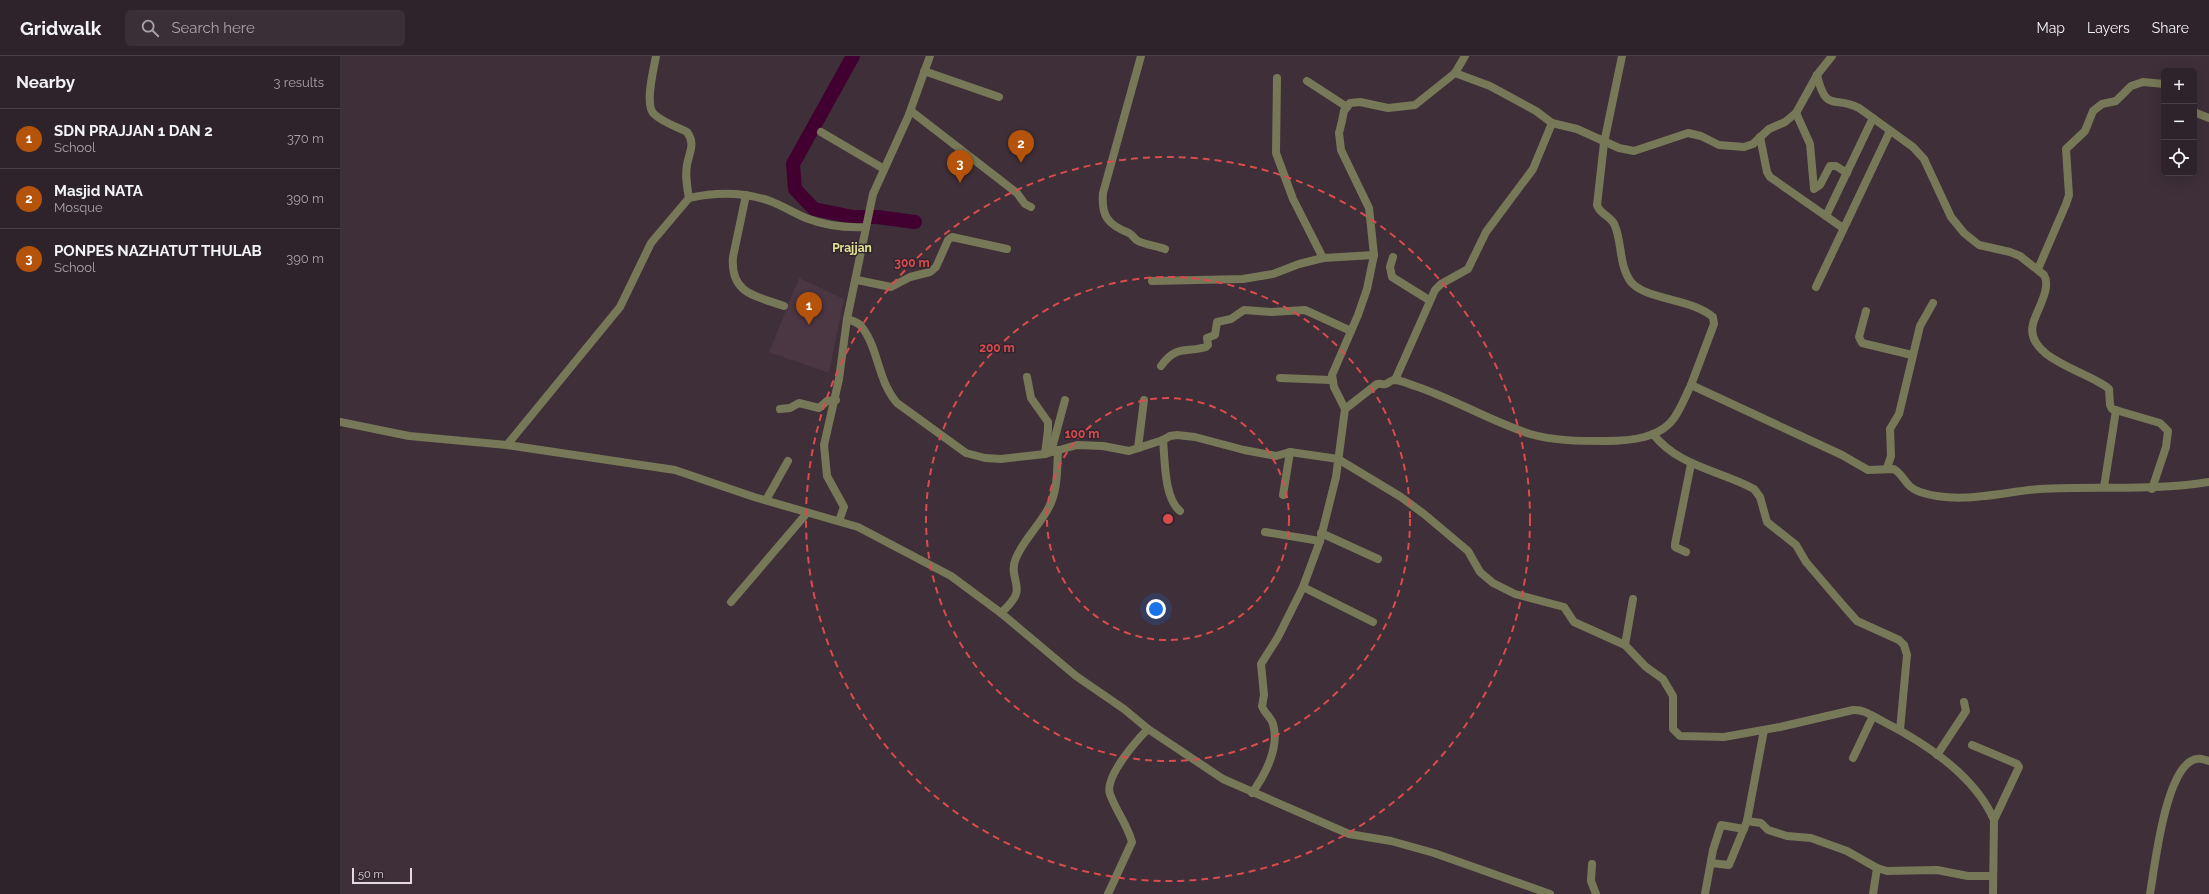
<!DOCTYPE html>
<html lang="en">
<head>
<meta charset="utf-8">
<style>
  body { margin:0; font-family:Raleway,sans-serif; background:#3a2f36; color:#f1f3f6 }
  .controls { position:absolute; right:12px; top:12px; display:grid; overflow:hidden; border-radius:6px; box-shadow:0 4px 16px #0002 }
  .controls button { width:36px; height:36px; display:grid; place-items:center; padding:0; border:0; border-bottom:1px solid #494047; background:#2e232a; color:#f1f3f6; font:20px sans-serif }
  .scale { position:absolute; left:12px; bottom:10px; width:60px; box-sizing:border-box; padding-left:4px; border:2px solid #e3d9df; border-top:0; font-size:11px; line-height:14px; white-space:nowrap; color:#e3d9df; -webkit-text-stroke:3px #33252e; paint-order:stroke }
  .you { position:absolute; left:816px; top:553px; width:14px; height:14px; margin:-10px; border:3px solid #fff; border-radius:50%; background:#1a73e8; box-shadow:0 0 0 6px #1a73e833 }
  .badge { display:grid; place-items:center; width:26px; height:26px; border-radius:50%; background:#b45309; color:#fff; font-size:13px; font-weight:700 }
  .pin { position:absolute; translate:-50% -33px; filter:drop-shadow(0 1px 2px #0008) }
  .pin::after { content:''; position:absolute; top:21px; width:14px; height:12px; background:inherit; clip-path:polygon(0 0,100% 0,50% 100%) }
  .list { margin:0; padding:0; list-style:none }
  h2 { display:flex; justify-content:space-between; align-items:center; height:52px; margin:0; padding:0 16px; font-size:17px }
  h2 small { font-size:13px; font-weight:400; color:#a7a4a8 }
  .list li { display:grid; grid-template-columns:26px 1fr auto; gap:12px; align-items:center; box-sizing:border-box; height:60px; padding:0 16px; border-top:1px solid #494047 }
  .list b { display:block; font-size:15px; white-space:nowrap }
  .list p { margin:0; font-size:13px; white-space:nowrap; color:#a7a4a8 }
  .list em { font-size:13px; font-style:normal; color:#a7a4a8 }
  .icon { flex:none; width:22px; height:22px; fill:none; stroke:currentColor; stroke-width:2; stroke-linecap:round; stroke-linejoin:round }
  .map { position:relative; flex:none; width:1869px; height:838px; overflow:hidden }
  header { display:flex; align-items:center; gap:24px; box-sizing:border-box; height:56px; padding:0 20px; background:#2e232a; border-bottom:1px solid #494047 }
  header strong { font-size:19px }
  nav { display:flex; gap:22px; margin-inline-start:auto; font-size:14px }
  .search { width:280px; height:36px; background:#3a2f36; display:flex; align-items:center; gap:10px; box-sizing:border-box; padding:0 14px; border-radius:6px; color:#a7a4a8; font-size:15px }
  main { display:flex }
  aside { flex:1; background:#2e232a }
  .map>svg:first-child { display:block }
  .built { fill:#4b3643 }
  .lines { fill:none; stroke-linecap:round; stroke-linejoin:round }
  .river { stroke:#410030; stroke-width:14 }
  .minor { stroke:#777857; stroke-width:8 }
  .tertiary { stroke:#777857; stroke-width:8 }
  .ring { fill:none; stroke:#d94b4d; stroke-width:2; stroke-dasharray:7 5 }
  .labels { text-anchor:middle; stroke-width:3; stroke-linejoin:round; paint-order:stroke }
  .quarter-label { font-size:12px; font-weight:bold; fill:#e4e697; stroke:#33252e }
  .centre { fill:#d94b4d; stroke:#33252e; stroke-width:2 }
  .ring-label { font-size:12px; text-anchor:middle; font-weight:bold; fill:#d94b4d; stroke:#33252e; stroke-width:3; stroke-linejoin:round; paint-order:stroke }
</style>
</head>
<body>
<header>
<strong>Gridwalk</strong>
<div class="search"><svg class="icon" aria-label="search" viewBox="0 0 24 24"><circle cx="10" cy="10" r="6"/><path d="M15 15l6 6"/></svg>Search here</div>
<nav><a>Map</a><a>Layers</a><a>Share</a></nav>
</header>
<main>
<aside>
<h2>Nearby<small>3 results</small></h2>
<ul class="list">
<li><span class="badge">1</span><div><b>SDN PRAJJAN 1 DAN 2</b><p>School</p></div><em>370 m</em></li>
<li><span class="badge">2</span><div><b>Masjid NATA</b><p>Mosque</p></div><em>390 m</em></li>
<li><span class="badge">3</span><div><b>PONPES NAZHATUT THULAB</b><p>School</p></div><em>390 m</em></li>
</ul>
</aside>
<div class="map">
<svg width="1869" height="838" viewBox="0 0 1869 838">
  <rect width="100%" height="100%" fill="#3e2f38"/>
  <!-- built -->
  <polygon class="built" points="459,222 504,243 489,317 429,296"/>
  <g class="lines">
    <!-- river -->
    <polyline class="river" points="513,0 453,108 455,133 474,153 513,161 537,161 575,166"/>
    <!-- minor -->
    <g class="minor">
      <path d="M316,0C314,12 304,49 314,58C322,66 337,71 347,76C356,88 349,96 347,109C345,120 347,131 349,142"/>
      <path d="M801,0L763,137C761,160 768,169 789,177C793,179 794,183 798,185C806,189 817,190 825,193"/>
      <path d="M1282,0L1264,87L1257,149C1260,159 1272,160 1275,170C1282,187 1279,210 1291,226C1306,244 1351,242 1373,261L1374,268L1351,329"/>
      <polyline points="584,15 659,41"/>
      <polyline points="1115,17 1150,30 1196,55 1212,67 1237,73 1279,92 1294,95 1348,77 1361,80 1379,89 1404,91 1413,88 1429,73 1445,66 1456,57 1477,19 1492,0"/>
      <path d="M1477,19C1486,58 1495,39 1519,52L1573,91L1584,103L1611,161L1624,177L1639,189L1670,196L1680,200L1704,219C1712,232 1696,255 1693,268C1684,303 1751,316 1769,333L1770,349L1772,353L1820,367L1828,375L1826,391L1812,433"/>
      <polyline points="937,22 936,97 953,143 983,202"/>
      <polyline points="967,25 1007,51"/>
      <polyline points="571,55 677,137 685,148 691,151"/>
      <polyline points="1854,56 1869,62"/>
      <polyline points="1456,57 1470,88 1474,133 1480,129 1490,110 1496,110 1507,117"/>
      <polyline points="481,76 544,113"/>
      <polyline points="1420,81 1427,116 1430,121 1503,172"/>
      <path d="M406,139L393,201C390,238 416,240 444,250"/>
      <polyline points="1486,160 1533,62"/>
      <polyline points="1053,201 1050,211 1052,221 1089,244"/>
      <polyline points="1698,213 1726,148 1729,139 1726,93 1745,75 1753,55 1762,48 1776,45 1791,30 1803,26 1824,28"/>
      <polyline points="517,224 551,231 570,221 590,216 596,211 608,184 612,181 667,193"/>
      <polyline points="812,225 903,223 933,218 959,208 983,202 1034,199"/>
      <polyline points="1476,231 1550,75"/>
      <polyline points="1526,255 1519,281 1522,287 1572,299"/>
      <path d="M507,263C512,265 518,266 521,270C539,292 537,324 557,347L626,397L645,402L661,403L705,398L737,389L763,390L789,395L823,384L830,380L837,379L855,381L904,394L936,400L950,396L998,403L1061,441L1084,458L1128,495L1140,516L1153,527L1175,538L1224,551L1234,566L1285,589L1306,611L1323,623L1333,640V673L1340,680L1384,681L1440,671L1513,654C1524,653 1534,661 1544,666C1585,687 1635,720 1654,764"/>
      <path d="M821,310C836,289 845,297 866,291L868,289L867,282L875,279L877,266L891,263L904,254L931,256L965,254L1011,275"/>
      <polyline points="687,321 691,342 708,366 708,374 705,398"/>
      <polyline points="940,322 991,324"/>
      <polyline points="1055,324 1095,234 1101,228 1128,213 1146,176 1193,113 1212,67"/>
      <polyline points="440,353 450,352 459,347 479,352 487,345 496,344"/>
      <polyline points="1005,353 994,331 992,319 1018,259 1027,233 1034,199 1029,152 1001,94 999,77 1002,65 1004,55 1010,47 1020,46 1048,52 1075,49 1115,17 1125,0"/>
      <path d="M1313,378C1339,411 1379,414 1414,433L1420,441L1427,466L1456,489L1466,506L1502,548L1517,565L1559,584L1564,589L1567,599L1560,674"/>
      <path d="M823,384C825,404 824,442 840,455"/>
      <path d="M167,389L280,251L311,187L349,142C376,136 404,136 430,145C443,150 454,157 466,162C486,170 505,172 526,171"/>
      <polyline points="798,392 804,344"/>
      <polyline points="711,396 725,344"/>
      <polyline points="1547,412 1551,400 1550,373 1559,358 1580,270 1593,247"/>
      <polyline points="1764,431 1776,354"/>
      <polyline points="943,439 950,396"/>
      <polyline points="426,444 448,405"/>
      <polyline points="925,476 980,485"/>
      <polyline points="981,477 1038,503"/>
      <polyline points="1346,496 1335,491 1335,488 1351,408"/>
      <polyline points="963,531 1033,566"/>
      <polyline points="391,546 467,457"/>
      <path d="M661,557C666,552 674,545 676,538C680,527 669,518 676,502C684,483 700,469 709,451C718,434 717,413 718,394"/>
      <polyline points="1285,589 1293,543"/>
      <polyline points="1632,689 1677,708 1679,711 1654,764 1653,838"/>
      <polyline points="1597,699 1626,655 1624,646"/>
      <polyline points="1513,702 1533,660"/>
      <polyline points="1407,765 1421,767 1428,774 1447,780 1471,782 1507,795 1537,812 1547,815 1597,814 1628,820 1653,820"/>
      <polyline points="1371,807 1389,809 1407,765 1424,674"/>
      <polyline points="1252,808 1251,825 1256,838"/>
      <path d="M768,838L792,786C787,768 776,755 770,738C764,721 797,684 808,673"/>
      <polyline points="1365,838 1373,794 1381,769 1404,773"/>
      <polyline points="1533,838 1537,812"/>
      <path d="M1810,838C1815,808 1825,720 1851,705C1857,701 1863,703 1869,705"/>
    </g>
    <!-- tertiary -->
    <g class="tertiary">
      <polyline points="0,366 69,380 167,389 335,414 414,441 518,471 611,520 661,557 736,620 784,653 808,673 883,723 1009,778 1051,785 1094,797 1210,838"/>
      <polyline points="499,465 504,451 487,420 484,389 499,323 507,263 533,138 568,61 590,0"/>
      <path d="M912,737C925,719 940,691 933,668C931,661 924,657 922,650L924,639L921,608L938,581L963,531L980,485L996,421L1005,353L1037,328C1040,327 1043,329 1046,328C1049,327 1051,324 1054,324C1061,324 1069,328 1075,330C1114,343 1150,365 1190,378C1214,385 1240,385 1265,385C1289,385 1322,383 1336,359C1342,350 1346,339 1351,329L1502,399L1528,414L1554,413C1565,420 1565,431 1580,436C1619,449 1661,436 1700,433C1757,430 1813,435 1869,426"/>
    </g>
  </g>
  <!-- distance rings -->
  <g class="ring">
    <circle cx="828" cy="463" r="121"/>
    <circle cx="828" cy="463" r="242"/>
    <circle cx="828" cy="463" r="362"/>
  </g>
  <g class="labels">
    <!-- quarter labels -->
    <g class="quarter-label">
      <text x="512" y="196">Prajjan</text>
    </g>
  </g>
  <circle cx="828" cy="463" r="6" class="centre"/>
  <g class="ring-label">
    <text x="572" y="211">300 m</text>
    <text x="657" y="296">200 m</text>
    <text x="742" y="382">100 m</text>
  </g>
</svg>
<div class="controls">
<button>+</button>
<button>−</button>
<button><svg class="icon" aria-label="locate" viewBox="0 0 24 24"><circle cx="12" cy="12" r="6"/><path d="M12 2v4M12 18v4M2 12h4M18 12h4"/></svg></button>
</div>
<div class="scale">50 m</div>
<div class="you"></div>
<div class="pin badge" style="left:469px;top:269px">1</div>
<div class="pin badge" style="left:681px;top:107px">2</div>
<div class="pin badge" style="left:620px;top:127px">3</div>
</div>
</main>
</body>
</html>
